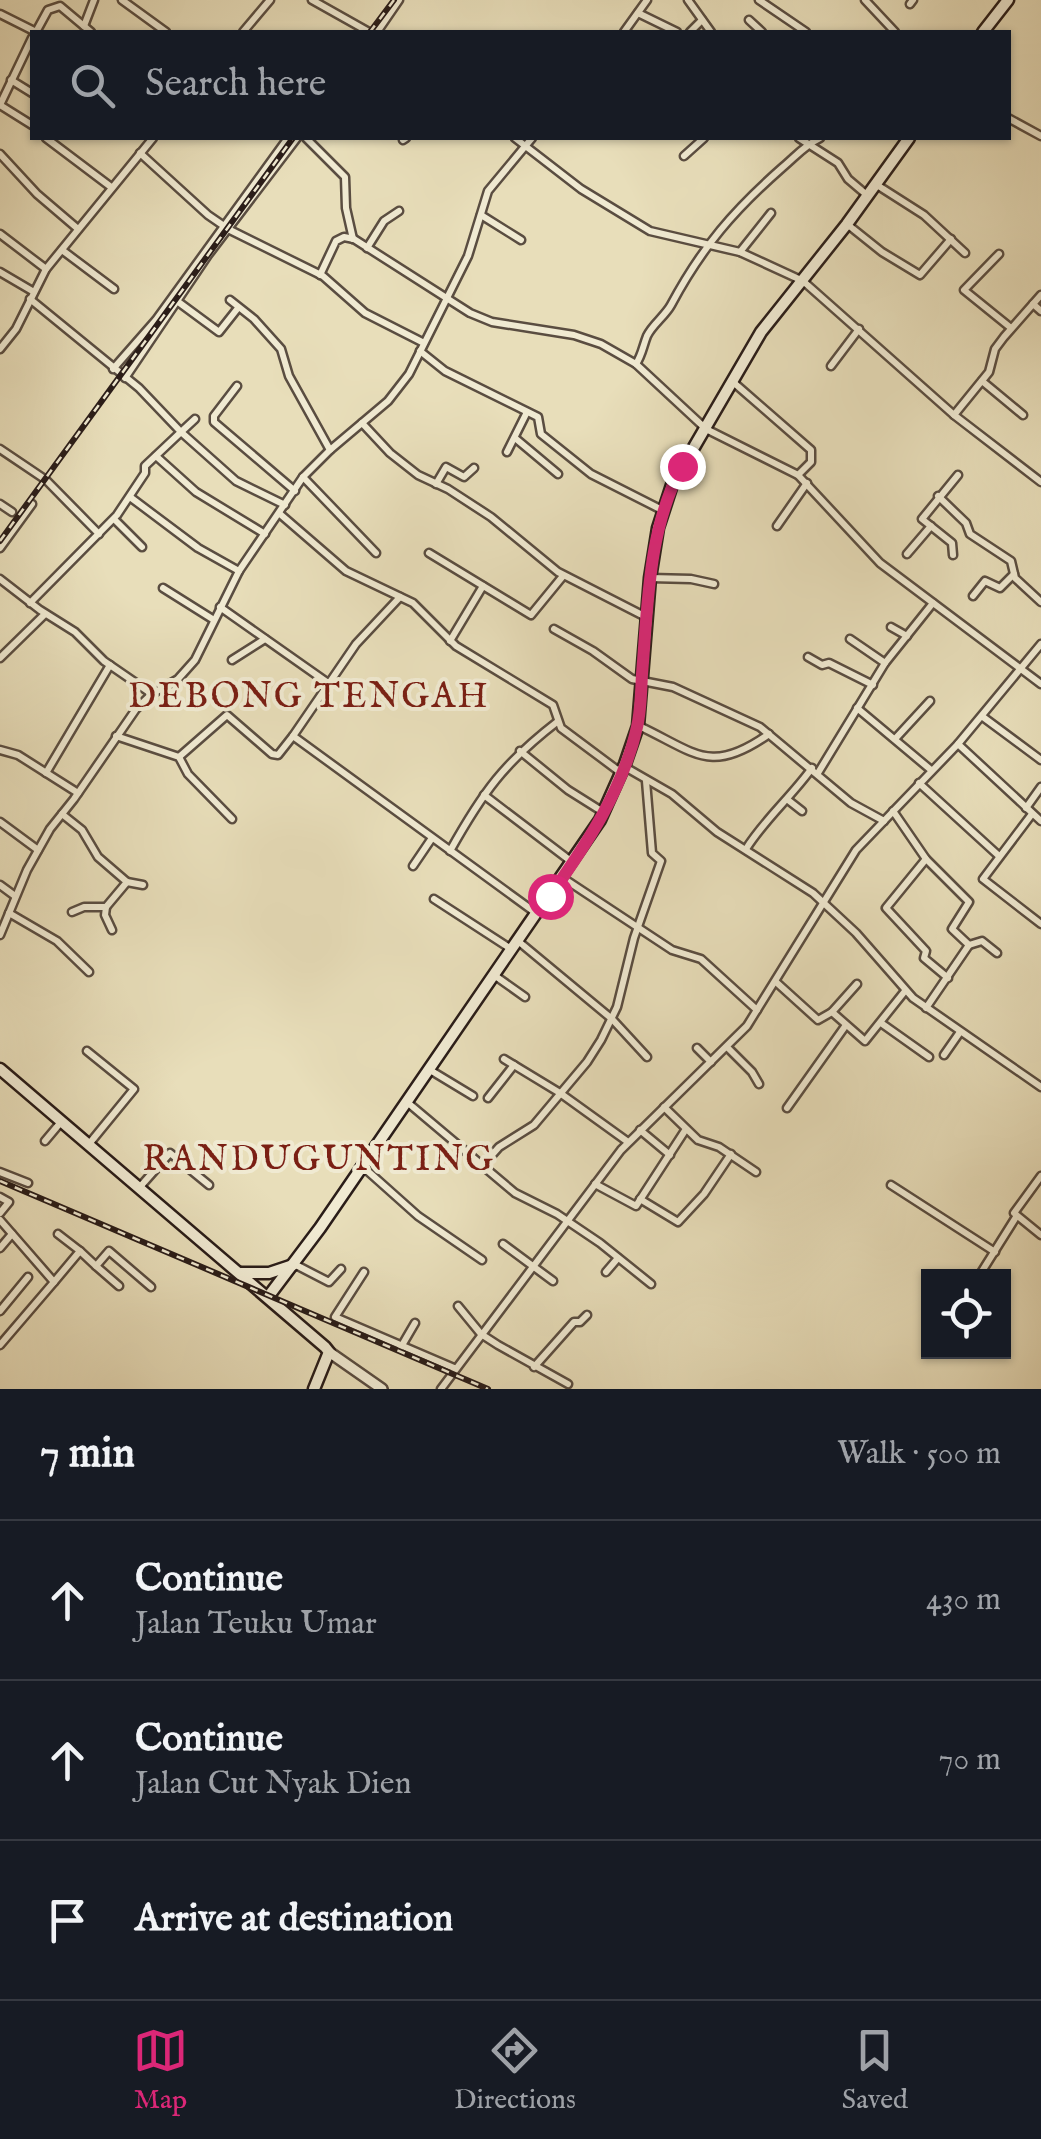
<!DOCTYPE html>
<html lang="en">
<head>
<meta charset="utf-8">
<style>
  body { margin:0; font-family:"IM FELL English",serif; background:#20242c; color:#f1f3f6 }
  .controls { position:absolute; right:30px; bottom:30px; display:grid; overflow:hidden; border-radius:0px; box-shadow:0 2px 8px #0004 }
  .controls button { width:90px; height:90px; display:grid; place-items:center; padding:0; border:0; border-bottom:2px solid #363941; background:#171b24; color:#f1f3f6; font:50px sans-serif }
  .stop { position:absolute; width:30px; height:30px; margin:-22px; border:8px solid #db2777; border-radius:50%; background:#fff }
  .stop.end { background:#db2777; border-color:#fff; box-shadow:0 2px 10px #0008 }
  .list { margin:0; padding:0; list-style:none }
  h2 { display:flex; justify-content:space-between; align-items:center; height:130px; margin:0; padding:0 40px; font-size:42px }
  h2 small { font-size:32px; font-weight:400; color:#9ea1a6 }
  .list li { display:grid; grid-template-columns:65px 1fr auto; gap:30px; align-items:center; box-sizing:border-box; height:160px; padding:0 40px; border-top:2px solid #363941 }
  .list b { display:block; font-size:38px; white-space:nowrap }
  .list p { margin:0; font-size:32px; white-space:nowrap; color:#9ea1a6 }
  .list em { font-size:32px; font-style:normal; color:#9ea1a6 }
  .icon { flex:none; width:55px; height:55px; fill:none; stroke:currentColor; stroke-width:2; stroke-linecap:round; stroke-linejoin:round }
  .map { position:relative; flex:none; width:1041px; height:1389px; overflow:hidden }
  .search { position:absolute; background:#171b24; box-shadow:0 2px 8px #0004; left:30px; right:30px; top:30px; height:110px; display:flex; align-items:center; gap:25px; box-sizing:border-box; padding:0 35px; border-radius:0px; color:#9ea1a6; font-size:38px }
  .sheet { height:610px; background:#171b24 }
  nav { display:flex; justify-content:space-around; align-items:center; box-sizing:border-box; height:140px; border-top:2px solid #363941; background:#171b24; font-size:28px; color:#9ea1a6 }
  nav a { display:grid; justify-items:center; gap:5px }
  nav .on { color:#db2777 }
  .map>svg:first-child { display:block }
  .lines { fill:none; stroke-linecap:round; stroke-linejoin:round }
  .minor-casing { stroke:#5a4d41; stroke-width:11 }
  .tertiary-casing { stroke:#5a4d41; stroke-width:14 }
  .secondary-casing { stroke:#2a1d19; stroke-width:15 }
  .minor { stroke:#f0ead2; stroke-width:6 }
  .tertiary { stroke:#f0ead2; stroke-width:9 }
  .secondary { stroke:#f0ead2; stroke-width:10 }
  .rail-casing { stroke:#2a1d19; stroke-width:6 }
  .rail { stroke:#f0ead2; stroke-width:2.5; stroke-dasharray:8; stroke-linecap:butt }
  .route { stroke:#db2777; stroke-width:12 }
  .labels { text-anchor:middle; stroke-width:8; stroke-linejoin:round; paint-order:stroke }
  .quarter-label { font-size:35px; letter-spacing:2.5px; fill:#7a1f14; stroke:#f0ead2 }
</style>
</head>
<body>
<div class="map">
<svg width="1041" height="1389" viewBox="0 0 1041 1389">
  <rect width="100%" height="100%" fill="#e8deba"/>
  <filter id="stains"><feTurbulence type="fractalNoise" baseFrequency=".002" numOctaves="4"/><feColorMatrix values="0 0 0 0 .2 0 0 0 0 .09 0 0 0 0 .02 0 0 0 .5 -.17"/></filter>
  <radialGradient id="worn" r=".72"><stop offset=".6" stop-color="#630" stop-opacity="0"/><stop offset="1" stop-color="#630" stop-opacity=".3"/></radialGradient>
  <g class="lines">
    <!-- minor casing -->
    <g class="minor-casing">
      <g id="minor">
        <polyline points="122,0 166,32"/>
        <polyline points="312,0 369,32"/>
        <polyline points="688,0 711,32"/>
        <polyline points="759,0 806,32"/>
        <polyline points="865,0 895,32"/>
        <polyline points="910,4 913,0"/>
        <polyline points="638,13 677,32"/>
        <polyline points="0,14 36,32 48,10 60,6 91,32"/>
        <polyline points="749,20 762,32"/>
        <polyline points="84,26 94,0"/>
        <polyline points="243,32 270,0"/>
        <polyline points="377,32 399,0"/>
        <polyline points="624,32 647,0"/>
        <polyline points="690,32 702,20"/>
        <polyline points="11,80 32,93"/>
        <polyline points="0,105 32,38"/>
        <polyline points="0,105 32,125"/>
        <polyline points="1008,118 1041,136"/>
        <polyline points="46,138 111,187"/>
        <polyline points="306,138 345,177 346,208 353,239"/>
        <polyline points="515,138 581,189 650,231 740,252 803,281 954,415 1041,482"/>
        <polyline points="799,138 838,163 848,179 868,196"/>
        <polyline points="403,140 406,138"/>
        <polyline points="140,153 208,215 224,226"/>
        <polyline points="0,154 37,194 78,229"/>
        <polyline points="684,156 704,138"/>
        <polyline points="877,185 924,215 965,253"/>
        <polyline points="481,215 521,240"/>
        <polyline points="847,224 882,252 920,275 951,239"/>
        <polyline points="228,229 323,276 365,313 424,343"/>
        <polyline points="0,234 46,269"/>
        <polyline points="367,248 384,221 399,211"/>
        <polyline points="62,250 114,289"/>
        <polyline points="740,252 771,213"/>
        <polyline points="999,254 964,290 1011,328"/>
        <polyline points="0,272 34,292"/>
        <polyline points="320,275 336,241 344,237 354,239 470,313 492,322 574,335 601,344 636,364 706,429 798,475 880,563 1041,684"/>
        <polyline points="230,300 254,319 281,349 289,376 330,450"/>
        <polyline points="177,301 219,332 238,308"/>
        <polyline points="1033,304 1041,311"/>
        <polyline points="0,349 16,329 46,269 153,138"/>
        <polyline points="420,351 445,371 538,417 541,434 591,474 662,510"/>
        <path d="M636,364C642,355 643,346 647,336C652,325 665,316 671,305C702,247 734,210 783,167C796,156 805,145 820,138"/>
        <polyline points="831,366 859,329"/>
        <polyline points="113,369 156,320 288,138"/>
        <polyline points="125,378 208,255 297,138"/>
        <polyline points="982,381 1023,415"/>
        <polyline points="733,382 811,450 811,462 798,475"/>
        <polyline points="237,386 214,416 214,422 295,491"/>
        <polyline points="954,415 989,372 995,349 1004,337 1041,295"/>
        <polyline points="195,419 181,432 236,481 285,505"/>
        <polyline points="362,423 390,453 418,475 448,489 491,517 558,572 646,617"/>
        <polyline points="515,438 558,474"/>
        <polyline points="0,449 46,480 99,534"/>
        <polyline points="507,452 527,412"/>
        <polyline points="156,456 196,492 265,534"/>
        <polyline points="303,477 376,553"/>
        <polyline points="436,484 446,467 464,477 474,468"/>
        <polyline points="938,496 966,523 970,534 1011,561 1015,578 1041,602"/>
        <polyline points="130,497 198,548 239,571"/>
        <polyline points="0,504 12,512"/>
        <polyline points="280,514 346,571 413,603 456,646 553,705 561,728 620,772"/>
        <polyline points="114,519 142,547"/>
        <polyline points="777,526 807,483"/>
        <polyline points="0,548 32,504"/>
        <polyline points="429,553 531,615 563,576"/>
        <polyline points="907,554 931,526"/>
        <polyline points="953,555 952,543 922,519 958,475"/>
        <polyline points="650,578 691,579 714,584"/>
        <polyline points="0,579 40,610 75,632 104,661 152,694"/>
        <polyline points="163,588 214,620"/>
        <polyline points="973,596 985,581 1000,588 1014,574"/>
        <polyline points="400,597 356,644 293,736 536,913"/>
        <polyline points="30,603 117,515 145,473 145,466 181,432 139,388 30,299"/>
        <polyline points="220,607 328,683"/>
        <polyline points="891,627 907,636"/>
        <polyline points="554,629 593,651 632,679 673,687 760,727 851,803 884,821"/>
        <polyline points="850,639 885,663"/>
        <polyline points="450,641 483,586"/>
        <polyline points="808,657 822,665 829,663 873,685"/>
        <polyline points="0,658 45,614"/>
        <polyline points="232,660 265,639"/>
        <polyline points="857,708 931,770"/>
        <polyline points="983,717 1041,760"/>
        <path d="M639,726C695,752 710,776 769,734"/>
        <polyline points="116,736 179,757 188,774 232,819"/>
        <polyline points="895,739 930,701"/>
        <polyline points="958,744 1041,821"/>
        <polyline points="0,750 18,755 78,793"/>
        <polyline points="520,751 568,790 603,812"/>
        <polyline points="179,757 227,715 272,754 278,755 293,736"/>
        <polyline points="625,767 672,794 717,832 813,893 856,933 913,998 1041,1087"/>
        <polyline points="46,773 110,665"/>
        <polyline points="818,773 885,663 933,603"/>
        <polyline points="919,783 999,856"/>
        <polyline points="484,795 572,862"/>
        <polyline points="788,800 802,811"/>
        <polyline points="1026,808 1041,787"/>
        <polyline points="893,811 926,859 969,902 952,929 969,945 926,1008"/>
        <polyline points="62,814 82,830 98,857 127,882 106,907 84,907 72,912"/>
        <polyline points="1032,814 983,879 1041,924"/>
        <polyline points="0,822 38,850"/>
        <path d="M746,849C764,820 791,797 812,768"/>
        <path d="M450,851C483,792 504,763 557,722"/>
        <polyline points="926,859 886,908 926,951 924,958 948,978"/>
        <polyline points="413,866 432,838"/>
        <polyline points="563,878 672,950 701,959 757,1010"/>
        <polyline points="127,882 143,885"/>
        <polyline points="0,885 15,896"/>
        <polyline points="434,899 511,949"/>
        <polyline points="106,907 105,915 112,930"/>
        <polyline points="9,913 57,941 89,972"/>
        <polyline points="0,935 27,870 50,829 74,799 136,709 152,694 178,679 195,660 239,571 303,477 330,450 388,401 409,374 468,256 488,191 532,138"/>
        <polyline points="518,941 612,1019 647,1057"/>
        <polyline points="969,945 982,941 997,953"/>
        <polyline points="494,975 525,997"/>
        <polyline points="776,982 818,1020 832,1012 865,1041 905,991"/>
        <polyline points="832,1012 857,984"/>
        <polyline points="881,1023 929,1057"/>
        <polyline points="727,1047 752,1072 759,1084"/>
        <polyline points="697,1048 711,1062"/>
        <polyline points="87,1051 134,1089 89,1144"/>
        <polyline points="944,1055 960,1032"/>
        <polyline points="504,1059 560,1093 628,1142"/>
        <polyline points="430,1070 473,1096"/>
        <polyline points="488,1098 514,1065"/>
        <polyline points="407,1102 515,1193 557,1214 600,1243 651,1284"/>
        <polyline points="664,1107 698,1140 719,1147 756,1172"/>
        <polyline points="787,1108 846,1025"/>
        <polyline points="640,1130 670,1155"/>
        <polyline points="45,1141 61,1122"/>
        <polyline points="484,1164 499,1147 534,1125 587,1062 601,1040 617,1007 634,938 661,861 652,853 646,781"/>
        <polyline points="362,1166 418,1216 482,1260"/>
        <polyline points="0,1172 28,1183"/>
        <polyline points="1041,1176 1014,1213 1041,1235"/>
        <polyline points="595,1184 636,1206 686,1129"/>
        <polyline points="891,1185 995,1252"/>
        <polyline points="139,1188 170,1153 209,1185"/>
        <polyline points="0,1197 9,1202 0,1213"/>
        <polyline points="640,1199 678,1222 704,1194 731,1154"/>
        <polyline points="0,1220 54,1282 0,1345"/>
        <polyline points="58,1234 80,1251"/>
        <polyline points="503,1244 553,1281"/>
        <polyline points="0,1248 12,1234"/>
        <polyline points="294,1264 329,1282 341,1269"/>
        <polyline points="96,1266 119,1286"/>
        <polyline points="364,1272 335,1317 454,1368"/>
        <polyline points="606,1272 618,1258"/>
        <polyline points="979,1276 1016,1217"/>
        <polyline points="54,1282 80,1251 96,1266 109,1251 151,1287"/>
        <polyline points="458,1306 481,1334 498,1345 568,1384"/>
        <polyline points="0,1311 28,1277"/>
        <polyline points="401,1347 415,1323"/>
        <polyline points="534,1367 574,1322 580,1322 587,1315"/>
        <polyline points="441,1389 621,1150 747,1026 856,850 958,744 1041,644"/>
      </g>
    </g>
    <!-- tertiary casing -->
    <g class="tertiary-casing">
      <polyline id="tertiary" points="329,1352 382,1389"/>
    </g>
    <!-- secondary casing -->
    <g class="secondary-casing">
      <g id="secondary">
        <polyline points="983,32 1008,0"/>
        <polyline points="0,1069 325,1347 329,1352 314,1389"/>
        <polyline points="241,1273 269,1273 293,1265"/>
        <polyline points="268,1297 320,1228 600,820 625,764 638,726 650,578 658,528 672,485 761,332 847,224 909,138"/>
      </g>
    </g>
    <!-- minor -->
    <use href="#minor" class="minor"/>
    <!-- tertiary -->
    <use href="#tertiary" class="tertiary"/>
    <!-- secondary -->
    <use href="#secondary" class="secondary"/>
    <!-- rail casing -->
    <g class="rail-casing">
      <g id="rail">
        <polyline points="370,32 394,0"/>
        <polyline points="0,541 293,138"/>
        <polyline points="0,1181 488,1389"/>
      </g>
    </g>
    <!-- rail -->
    <use href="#rail" class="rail"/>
  </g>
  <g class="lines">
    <!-- route -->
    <path class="route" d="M550,896C586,845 623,790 637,727C641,710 641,692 642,674C648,603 648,530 682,466"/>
  </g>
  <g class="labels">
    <!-- quarter labels -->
    <g class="quarter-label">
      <text x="309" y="707">DEBONG TENGAH</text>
      <text x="319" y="1170">RANDUGUNTING</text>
    </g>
  </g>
  <rect width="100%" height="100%" filter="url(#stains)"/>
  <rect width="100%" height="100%" fill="url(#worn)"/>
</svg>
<div class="controls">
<button><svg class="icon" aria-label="locate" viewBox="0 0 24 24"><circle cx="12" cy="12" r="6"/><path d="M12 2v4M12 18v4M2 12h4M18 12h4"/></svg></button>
</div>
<div class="stop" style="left:550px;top:896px"></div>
<div class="stop end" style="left:682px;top:466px"></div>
<div class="search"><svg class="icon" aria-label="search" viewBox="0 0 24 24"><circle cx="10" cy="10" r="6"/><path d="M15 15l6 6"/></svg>Search here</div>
</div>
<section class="sheet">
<h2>7 min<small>Walk · 500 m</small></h2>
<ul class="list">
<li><svg class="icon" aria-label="ahead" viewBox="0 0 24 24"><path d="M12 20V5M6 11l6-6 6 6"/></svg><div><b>Continue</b><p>Jalan Teuku Umar</p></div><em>430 m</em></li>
<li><svg class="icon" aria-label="ahead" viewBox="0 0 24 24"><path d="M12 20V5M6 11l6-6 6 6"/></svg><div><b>Continue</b><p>Jalan Cut Nyak Dien</p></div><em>70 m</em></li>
<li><svg class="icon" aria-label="arrive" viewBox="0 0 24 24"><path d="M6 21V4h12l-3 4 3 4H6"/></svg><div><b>Arrive at destination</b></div></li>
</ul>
</section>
<nav>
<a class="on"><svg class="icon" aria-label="map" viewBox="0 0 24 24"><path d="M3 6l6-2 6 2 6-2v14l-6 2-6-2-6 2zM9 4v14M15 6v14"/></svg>Map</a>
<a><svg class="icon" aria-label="directions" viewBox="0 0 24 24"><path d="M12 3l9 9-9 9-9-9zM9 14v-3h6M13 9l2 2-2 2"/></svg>Directions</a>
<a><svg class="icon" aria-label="saved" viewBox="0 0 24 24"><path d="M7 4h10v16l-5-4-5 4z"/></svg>Saved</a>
</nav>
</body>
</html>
